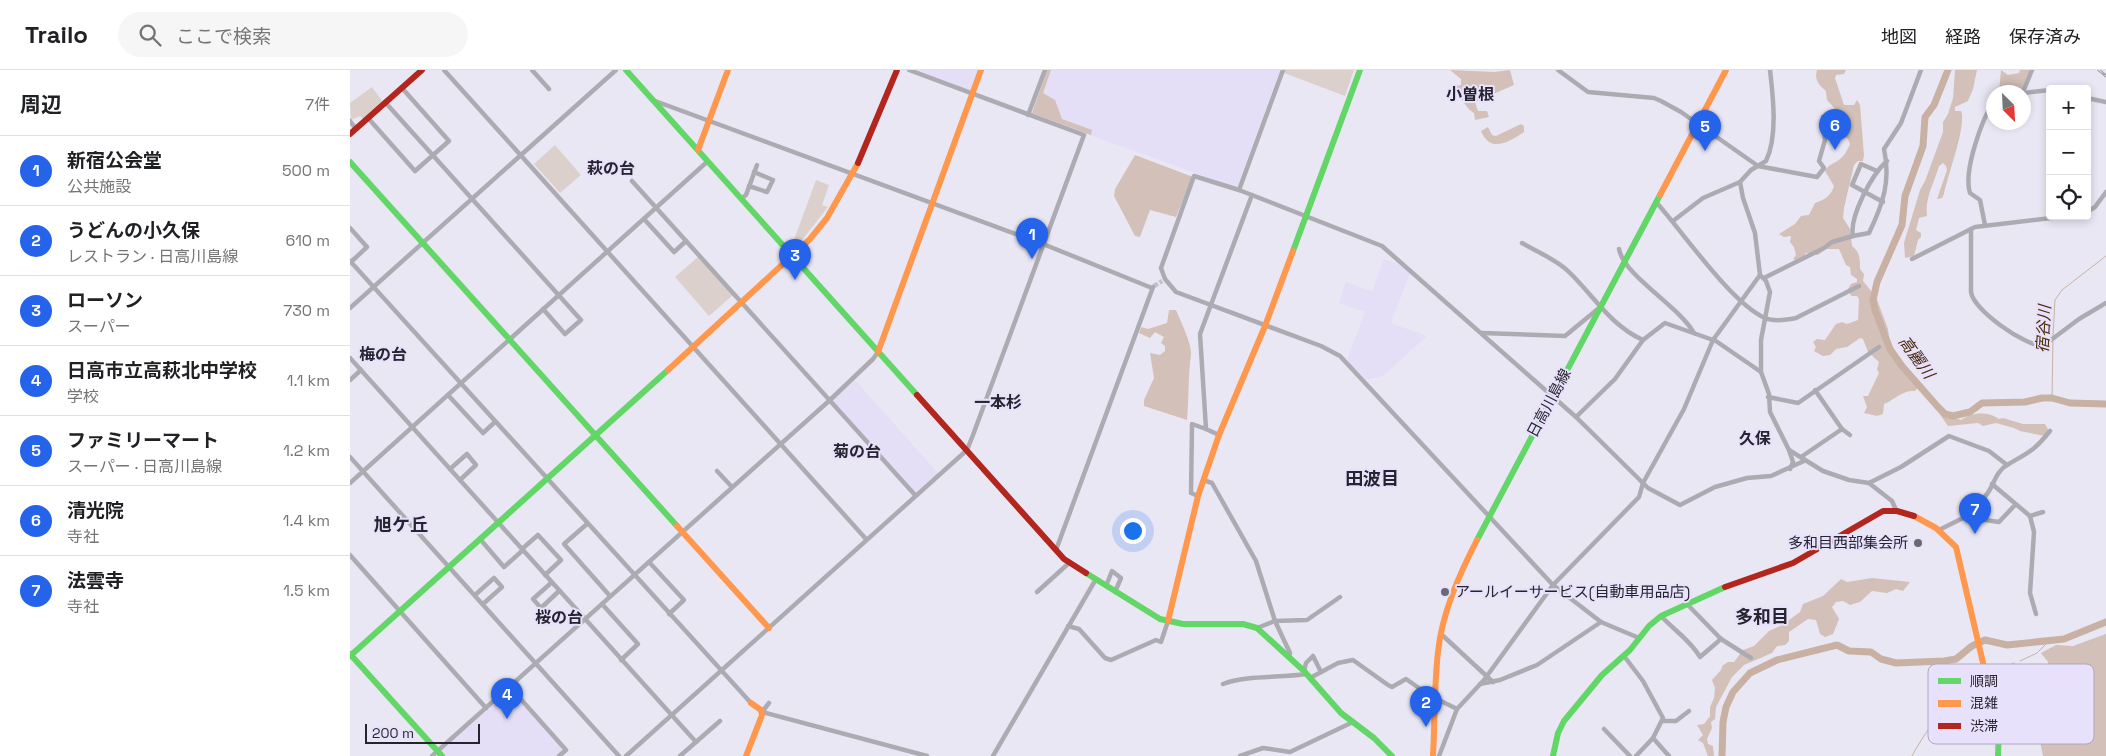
<!DOCTYPE html>
<html lang="ja">
<head>
<meta charset="utf-8">
<style>
  body { margin:0; font-family:"Space Grotesk","Noto Sans JP",sans-serif; background:#f6f6f6; color:#202124 }
  .controls { position:absolute; right:15px; top:15px; display:grid; overflow:hidden; border-radius:5px; box-shadow:0 2px 8px #0003 }
  .controls button { width:45px; height:45px; display:grid; place-items:center; padding:0; border:0; border-bottom:1px solid #e0e0e0; background:#fff; color:#202124; font:25px sans-serif }
  .compass { position:absolute; left:1636px; top:15px; width:45px; height:45px; border-radius:50%; background:#fff; box-shadow:0 2px 8px #0003; rotate:156deg }
  .scale { position:absolute; left:15px; bottom:12px; width:115px; box-sizing:border-box; padding-left:5px; border:2px solid #26242e; border-top:0; font-size:14px; line-height:18px; white-space:nowrap; color:#26242e; -webkit-text-stroke:4px #e7e1fb; paint-order:stroke }
  .you { position:absolute; left:782px; top:460px; width:18px; height:18px; margin:-12px; border:4px solid #fff; border-radius:50%; background:#1a73e8; box-shadow:0 0 0 8px #1a73e833 }
  .badge { display:grid; place-items:center; width:32px; height:32px; border-radius:50%; background:#2563eb; color:#fff; font-size:16px; font-weight:700 }
  .pin { position:absolute; translate:-50% -41px; filter:drop-shadow(0 1px 2px #0008) }
  .pin::after { content:''; position:absolute; top:26px; width:18px; height:15px; background:inherit; clip-path:polygon(0 0,100% 0,50% 100%) }
  .list { margin:0; padding:0; list-style:none }
  h2 { display:flex; justify-content:space-between; align-items:center; height:65px; margin:0; padding:0 20px; font-size:21px }
  h2 small { font-size:16px; font-weight:400; color:#757577 }
  .list li { display:grid; grid-template-columns:32px 1fr auto; gap:15px; align-items:center; box-sizing:border-box; height:70px; padding:0 20px; border-top:1px solid #e0e0e0 }
  .list b { display:block; font-size:19px; white-space:nowrap }
  .list p { margin:0; font-size:16px; white-space:nowrap; color:#757577 }
  .list em { font-size:16px; font-style:normal; color:#757577 }
  .icon { flex:none; width:28px; height:28px; fill:none; stroke:currentColor; stroke-width:2; stroke-linecap:round; stroke-linejoin:round }
  .map { position:relative; flex:none; width:1756px; height:686px; overflow:hidden }
  header { display:flex; align-items:center; gap:30px; box-sizing:border-box; height:70px; padding:0 25px; background:#fff; border-bottom:1px solid #e0e0e0 }
  header strong { font-size:24px }
  nav { display:flex; gap:28px; margin-inline-start:auto; font-size:18px }
  .search { width:350px; height:45px; background:#f6f6f6; display:flex; align-items:center; gap:12px; box-sizing:border-box; padding:0 18px; border-radius:28px; color:#757577; font-size:19px }
  main { display:flex }
  aside { flex:1; background:#fff }
  .map>svg:first-child { display:block }
  .built { fill:#e4dff7 }
  .green { fill:#dcd0cd }
  .forest { fill:#d3c0b8 }
  .lines { fill:none; stroke-linecap:round; stroke-linejoin:round }
  .stream { stroke:#c8b1a3; stroke-width:1 }
  .river { stroke:#c8b1a3; stroke-width:7 }
  .street-tunnel { stroke:#c3c0cd; stroke-width:4.5; stroke-dasharray:4.5 2; stroke-linecap:butt }
  .street { stroke:#acabb2; stroke-width:4.5 }
  .fast { stroke:#63d668; stroke-width:6 }
  .slow { stroke:#ff974d; stroke-width:6 }
  .jam { stroke:#b3261e; stroke-width:6 }
  .rail-casing { stroke:#a9a6af; stroke-width:3 }
  .rail { stroke:#e7e1fb; stroke-width:1; stroke-dasharray:4; stroke-linecap:butt }
  .poi-dot { fill:#6b6874; stroke:#e7e1fb; stroke-width:2 }
  .labels { text-anchor:middle; stroke-width:4; stroke-linejoin:round; paint-order:stroke }
  .street-label { font-size:15px; fill:#26242e; stroke:#e7e1fb }
  .poi-label { font-size:15px; fill:#26242e; stroke:#e7e1fb; text-anchor:end }
  .neighbourhood-label { font-size:16px; font-weight:bold; fill:#26242e; stroke:#e7e1fb }
  .water-label { font-size:16px; font-style:italic; fill:#4a2a09; stroke:#e7e1fb }
  .quarter-label { font-size:18px; font-weight:bold; fill:#26242e; stroke:#e7e1fb }
  .key { fill:#e7e1fb; stroke:#ada8be; stroke-width:1 }
  .key-label { font-size:14px; fill:#26242e }
</style>
</head>
<body>
<header>
<strong>Trailo</strong>
<div class="search"><svg class="icon" aria-label="search" viewBox="0 0 24 24"><circle cx="10" cy="10" r="6"/><path d="M15 15l6 6"/></svg>ここで検索</div>
<nav><a>地図</a><a>経路</a><a>保存済み</a></nav>
</header>
<main>
<aside>
<h2>周辺<small>7件</small></h2>
<ul class="list">
<li><span class="badge">1</span><div><b>新宿公会堂</b><p>公共施設</p></div><em>500 m</em></li>
<li><span class="badge">2</span><div><b>うどんの小久保</b><p>レストラン · 日高川島線</p></div><em>610 m</em></li>
<li><span class="badge">3</span><div><b>ローソン</b><p>スーパー</p></div><em>730 m</em></li>
<li><span class="badge">4</span><div><b>日高市立高萩北中学校</b><p>学校</p></div><em>1.1 km</em></li>
<li><span class="badge">5</span><div><b>ファミリーマート</b><p>スーパー · 日高川島線</p></div><em>1.2 km</em></li>
<li><span class="badge">6</span><div><b>清光院</b><p>寺社</p></div><em>1.4 km</em></li>
<li><span class="badge">7</span><div><b>法雲寺</b><p>寺社</p></div><em>1.5 km</em></li>
</ul>
</aside>
<div class="map">
<svg width="1756" height="686" viewBox="0 0 1756 686">
  <rect width="100%" height="100%" fill="#eae7f5"/>
  <!-- built -->
  <g class="built">
    <polygon points="569,0 629,0 620,21 569,3"/>
    <polygon points="696,0 930,0 887,118 681,44"/>
    <polygon points="1034,189 1050,195 1060,203 1041,253 1077,266 1033,306 1016,310 997,290 1015,242 989,233 996,212 1022,221"/>
    <polygon points="505,310 588,403 565,423 482,330"/>
    <polygon points="161,619 215,679 207,686 94,686 90,682"/>
  </g>
  <!-- green -->
  <g class="green">
    <polygon points="935,0 1004,0 995,26 934,3"/>
    <polygon points="22,17 33,32 13,49 10,46 1,50 0,33"/>
    <polygon points="205,75 231,105 210,123 184,94"/>
    <polygon points="466,110 479,115 472,135 478,137 449,174 445,179 441,178"/>
    <polygon points="348,187 383,225 359,246 325,207"/>
  </g>
  <!-- forest -->
  <g class="forest">
    <polygon points="697,0 701,0 693,23 705,30 712,49 742,60 741,65 682,43"/>
    <path d="M1100,0L1144,2L1160,0L1164,15L1125,32L1128,41H1137L1139,47L1125,50L1124,43C1113,37 1113,25 1104,20L1105,16L1111,15V9Z"/>
    <path d="M1467,0H1496L1494,4L1486,5L1485,8L1494,35H1504L1507,30L1510,35L1514,85L1513,91H1508L1504,95L1494,138L1493,148L1500,159L1502,176C1510,182 1510,189 1510,199L1514,204L1513,211L1526,227L1538,259L1540,275L1549,291L1569,316L1565,321C1552,320 1546,329 1534,334L1533,344L1527,346L1514,343L1517,337L1513,326H1518L1529,303L1527,299L1529,292L1518,282L1513,269L1510,268L1497,277L1486,279L1480,285L1473,286L1464,281L1466,277L1463,272L1467,269L1475,270L1486,254L1492,252L1497,254L1508,250L1509,229L1507,226H1501L1498,219L1501,214L1507,212V209L1501,205L1500,197L1496,195L1489,179H1476L1468,185L1456,183L1451,192L1443,189L1446,185L1444,177L1440,172L1441,166L1434,167L1429,164L1445,154L1451,146L1459,145L1465,133C1474,130 1481,126 1484,116L1475,101C1481,90 1491,96 1500,74L1498,69L1490,63L1497,57L1495,50L1477,30L1476,21C1469,15 1464,10 1467,0Z"/>
    <path d="M1605,0H1627L1623,19L1618,31L1605,37V41H1611C1617,56 1597,106 1594,124L1592,128L1587,129L1597,100L1596,96L1593,93L1589,96C1583,116 1575,127 1577,146L1569,148L1566,160L1571,163V167L1568,170L1564,186L1555,188L1554,173L1570,120L1575,111L1593,62V52L1598,44L1603,28Z"/>
    <polygon points="1651,0 1658,5 1669,3 1670,0 1680,0 1671,22 1649,22"/>
    <path d="M1171,54L1174,56V62C1158,73 1140,83 1131,61L1138,57L1142,65L1146,66Z"/>
    <polygon points="785,85 843,107 826,147 800,140 790,167 785,166 764,126 765,119"/>
    <path d="M819,240H826C830,250 842,274 841,284C838,306 839,328 837,350L794,336V330L804,308L800,283L810,285L815,281V276L811,273L814,267L805,262L800,268L789,263L791,257L798,259L817,253Z"/>
    <path d="M1589,343L1611,350C1622,342 1638,341 1649,349L1653,348L1673,354H1695L1699,361L1695,366L1670,361L1664,358L1646,353L1633,356L1628,353L1598,356Z"/>
    <polygon points="1522,508 1560,512 1553,521 1546,519 1537,523 1522,521 1510,532 1500,535 1493,531 1486,532 1482,537 1489,549 1483,564 1475,567 1470,564 1466,550 1458,549 1439,562 1439,571 1435,575 1427,576 1422,583 1394,595 1382,607 1366,637 1365,649 1361,652 1362,658 1357,669 1358,674 1363,676 1364,686 1358,686 1353,673 1348,670 1353,665 1347,655 1354,654 1360,646 1360,637 1364,628 1365,618 1362,610 1371,600 1372,596 1378,592 1384,592 1393,580 1404,576 1419,561 1432,555 1450,542 1453,534 1473,526 1491,509 1497,512"/>
    <polygon points="1756,564 1756,686 1693,686 1688,662 1692,652 1703,641 1702,631 1709,619 1701,607 1698,592 1691,583 1706,575 1723,576"/>
  </g>
  <g class="lines">
    <!-- stream -->
    <g class="stream">
      <polyline points="1703,266 1705,230 1712,220 1756,186"/>
      <polyline points="1702,328 1703,270"/>
      <polyline points="1670,591 1687,583 1701,569"/>
      <polyline points="1640,604 1664,593"/>
      <path d="M1562,686C1578,656 1603,625 1633,607"/>
    </g>
    <!-- river -->
    <g class="river">
      <polyline points="1598,0 1584,35 1575,47 1573,76 1555,126 1552,155 1527,212 1523,230 1525,240 1540,279 1552,296 1588,337 1595,344 1603,346 1620,342 1632,333 1675,332 1692,328 1702,328 1720,333 1756,334"/>
      <polyline points="1372,686 1373,652 1376,637 1383,622 1400,603 1427,590 1487,575 1499,581 1521,582 1531,589 1546,593 1594,591 1606,589 1622,576 1635,570 1657,575 1714,569 1756,552"/>
    </g>
    <!-- street-tunnel -->
    <polyline class="street-tunnel" points="804,216 812,211"/>
    <!-- street -->
    <g class="street">
      <polyline points="94,0 516,469"/>
      <polyline points="182,0 199,19"/>
      <polyline points="933,0 889,120 1032,176 1226,347 1298,418 1330,435 1365,417 1397,408 1421,406 1454,391"/>
      <polyline points="1208,0 1238,22 1304,28 1311,31 1331,42 1408,96 1467,107 1474,98 1469,91 1475,70 1473,47"/>
      <polyline points="1673,22 1682,0"/>
      <polyline points="1674,23 1700,20"/>
      <polyline points="1737,28 1756,32"/>
      <polyline points="305,31 693,174 802,218"/>
      <polyline points="35,32 231,250 215,264 193,239"/>
      <polyline points="678,45 695,0"/>
      <polyline points="18,48 65,101 99,71 52,18"/>
      <polyline points="0,51 6,59"/>
      <path d="M1537,91C1522,104 1499,147 1503,166L1519,163C1533,134 1541,111 1534,79L1551,53L1571,0"/>
      <polyline points="1527,101 1511,94 1502,115 1533,132"/>
      <polyline points="282,111 565,425"/>
      <polyline points="399,116 417,122 423,110 404,102"/>
      <polyline points="889,120 844,106 811,198 815,209 826,222 971,276 990,286 1203,515 1251,552 1289,568"/>
      <polyline points="392,128 396,125 407,95"/>
      <path d="M1306,132C1333,162 1381,233 1415,248C1424,252 1436,250 1446,248L1509,216"/>
      <polyline points="1737,142 1745,137 1756,122"/>
      <polyline points="294,149 324,182 336,171"/>
      <path d="M1323,151L1353,128L1390,112L1401,100L1416,91C1428,66 1423,26 1420,0"/>
      <path d="M1635,155L1630,130L1620,123C1613,101 1632,49 1644,31"/>
      <polyline points="0,158 17,177 1,192"/>
      <path d="M1621,159V222C1623,240 1675,276 1693,276L1729,249L1756,233"/>
      <path d="M1172,173C1187,182 1206,189 1219,202C1243,225 1261,256 1293,270"/>
      <path d="M1269,179C1274,206 1328,235 1344,263"/>
      <polyline points="1562,189 1625,157 1719,146"/>
      <polyline points="0,191 401,633"/>
      <polyline points="1410,205 1416,211 1420,222 1411,270 1411,302 1419,324 1420,342 1439,380 1473,401 1499,410 1519,413 1551,397 1599,366 1639,381 1657,395"/>
      <polyline points="1414,208 1474,178 1482,172 1503,166"/>
      <polyline points="0,238 266,0"/>
      <polyline points="1132,263 1215,266 1249,238"/>
      <polyline points="1363,269 1411,302"/>
      <polyline points="0,288 346,672"/>
      <polyline points="0,310 11,300"/>
      <polyline points="1465,320 1492,359 1500,365"/>
      <polyline points="98,325 133,363 145,352"/>
      <polyline points="1418,327 1448,333 1529,277"/>
      <polyline points="1226,347 1265,309 1293,270 1315,253 1363,270"/>
      <polyline points="869,365 856,359 850,264 902,125"/>
      <polyline points="1439,380 1443,392 1440,399"/>
      <polyline points="0,387 269,686"/>
      <polyline points="1451,387 1492,359"/>
      <polyline points="100,399 117,384 126,395 110,410"/>
      <polyline points="367,401 382,417"/>
      <polyline points="853,410 862,413 906,491 925,551 940,583 939,587"/>
      <polyline points="0,413 358,91"/>
      <polyline points="1519,413 1542,431 1546,440"/>
      <polyline points="1642,414 1680,446 1693,442"/>
      <polyline points="848,426 841,423 842,354 856,359"/>
      <polyline points="1680,446 1684,462 1680,523 1686,544"/>
      <path d="M1615,447C1621,437 1630,433 1637,424C1644,415 1646,401 1657,395C1679,382 1683,382 1700,361"/>
      <polyline points="237,454 214,474 260,526"/>
      <polyline points="1591,459 1615,447 1649,452 1665,435"/>
      <polyline points="130,469 154,497 173,480"/>
      <polyline points="172,479 188,465 211,490 195,505"/>
      <polyline points="706,480 803,217"/>
      <polyline points="0,485 136,638"/>
      <polyline points="299,492 334,530 319,544"/>
      <polyline points="201,513 183,529 191,538 209,521"/>
      <polyline points="756,516 762,501 771,508 765,522"/>
      <polyline points="687,522 719,493"/>
      <polyline points="125,525 144,508 152,517 133,534"/>
      <polyline points="1336,533 1371,569 1401,588"/>
      <polyline points="252,534 288,574 271,590"/>
      <path d="M1311,546C1324,560 1341,571 1350,587L1371,569"/>
      <polyline points="718,556 729,559 755,588 761,590 806,570 811,572 818,551"/>
      <polyline points="907,558 925,551 957,550 990,527"/>
      <polyline points="1091,564 1143,612"/>
      <polyline points="1274,586 1293,611 1313,648 1303,668 1286,686"/>
      <polyline points="954,601 956,593 963,586 971,602"/>
      <polyline points="960,608 988,593 1003,590 1038,615 1042,617 1056,609 1079,625 1107,639"/>
      <path d="M873,614C896,605 930,608 956,604"/>
      <polyline points="1130,614 1150,610 1187,595 1251,552"/>
      <polyline points="160,617 216,680 209,686"/>
      <polyline points="419,633 412,642 577,686"/>
      <polyline points="1313,651 1326,651 1339,641"/>
      <polyline points="1254,659 1280,686"/>
      <polyline points="1303,668 1319,686"/>
      <polyline points="82,686 480,330 523,289 528,282"/>
      <polyline points="276,686 617,380 623,365 734,65 559,0"/>
      <polyline points="330,686 370,651"/>
      <polyline points="643,686 746,509"/>
      <polyline points="890,686 913,678 940,682 1003,652"/>
      <polyline points="1089,686 1107,639 1134,610 1203,515 1289,427 1293,413 1334,339 1363,270 1410,205 1405,163 1393,128 1390,112"/>
    </g>
    <!-- fast -->
    <g class="fast">
      <polyline points="276,0 567,325"/>
      <polyline points="0,92 327,456"/>
      <polyline points="943,181 1010,0"/>
      <polyline points="1127,470 1310,125"/>
      <polyline points="736,503 810,549 833,554 893,554 907,558 954,601 991,643 1024,668 1042,686"/>
      <polyline points="0,584 92,686"/>
      <polyline points="0,586 318,300"/>
      <polyline points="1637,610 1649,659 1648,686"/>
      <polyline points="1203,686 1208,663 1214,651 1252,605 1280,580 1299,556 1311,546 1375,517"/>
    </g>
    <!-- slow -->
    <g class="slow">
      <polyline points="348,80 378,0"/>
      <polyline points="1310,125 1376,0"/>
      <polyline points="528,282 631,0"/>
      <polyline points="318,300 460,169 477,148 508,93"/>
      <polyline points="1564,446 1586,458 1606,477 1637,610"/>
      <polyline points="327,456 419,558"/>
      <polyline points="818,551 848,426 869,365 915,256 943,181"/>
      <polyline points="396,686 412,645 411,640 401,633"/>
      <path d="M1083,686C1085,652 1084,616 1088,582C1092,543 1109,505 1127,470"/>
    </g>
    <!-- jam -->
    <g class="jam">
      <polyline points="0,64 72,0"/>
      <polyline points="508,93 547,0"/>
      <polyline points="567,325 714,489 736,503"/>
      <polyline points="1375,517 1443,493 1533,441 1547,441 1564,446"/>
    </g>
    <!-- rail casing -->
    <g class="rail-casing">
      <polyline id="rail" points="1749,0 1756,6"/>
    </g>
    <!-- rail -->
    <use href="#rail" class="rail"/>
  </g>
  <!-- markers -->
  <g class="poi-dot">
    <circle cx="1568" cy="473" r="5"/>
    <circle cx="1095" cy="522" r="5"/>
  </g>
  <g class="labels">
    <!-- street labels -->
    <g class="street-label">
      <text transform="translate(1199 333) rotate(-62)" y="5">日高川島線</text>
    </g>
    <!-- poi labels -->
    <g class="poi-label">
      <text x="1558" y="478">多和目西部集会所</text>
      <text x="1105" y="527" text-anchor="start">アールイーサービス(自動車用品店)</text>
    </g>
    <!-- neighbourhood labels -->
    <g class="neighbourhood-label">
      <text x="1120" y="30">小曽根</text>
      <text x="261" y="104">萩の台</text>
      <text x="33" y="290">梅の台</text>
      <text x="648" y="338">一本杉</text>
      <text x="1405" y="374">久保</text>
      <text x="507" y="387">菊の台</text>
      <text x="209" y="553">桜の台</text>
    </g>
    <!-- water labels -->
    <g class="water-label">
      <text transform="translate(1693 259) rotate(-87)" y="6">宿谷川</text>
      <text transform="translate(1567 287) rotate(54)" y="6">高麗川</text>
    </g>
    <!-- quarter labels -->
    <g class="quarter-label">
      <text x="1022" y="415">田波目</text>
      <text x="51" y="461">旭ケ丘</text>
      <text x="1412" y="553">多和目</text>
    </g>
  </g>
  <!-- legend -->
  <rect x="1578" y="594" width="166" height="80" rx="8" class="key"/>
  <rect x="1588" y="608" width="23" height="6" fill="#63d668"/>
  <rect x="1588" y="630" width="23" height="7" fill="#ff974d"/>
  <rect x="1588" y="653" width="23" height="6" fill="#b3261e"/>
  <g class="key-label">
    <text x="1620" y="616">順調</text>
    <text x="1620" y="638">混雑</text>
    <text x="1620" y="661">渋滞</text>
  </g>
</svg>
<div class="controls">
<button>+</button>
<button>−</button>
<button><svg class="icon" aria-label="locate" viewBox="0 0 24 24"><circle cx="12" cy="12" r="6"/><path d="M12 2v4M12 18v4M2 12h4M18 12h4"/></svg></button>
</div>
<svg class="compass" viewBox="-18 -18 36 36"><path d="M0-13l5 13h-10z" fill="#e53935"/><path d="M0 13l5-13h-10z" fill="#757577"/></svg>
<div class="scale">200 m</div>
<div class="you"></div>
<div class="pin badge" style="left:682px;top:189px">1</div>
<div class="pin badge" style="left:1076px;top:657px">2</div>
<div class="pin badge" style="left:445px;top:210px">3</div>
<div class="pin badge" style="left:157px;top:649px">4</div>
<div class="pin badge" style="left:1355px;top:81px">5</div>
<div class="pin badge" style="left:1485px;top:80px">6</div>
<div class="pin badge" style="left:1625px;top:464px">7</div>
</div>
</main>
</body>
</html>
